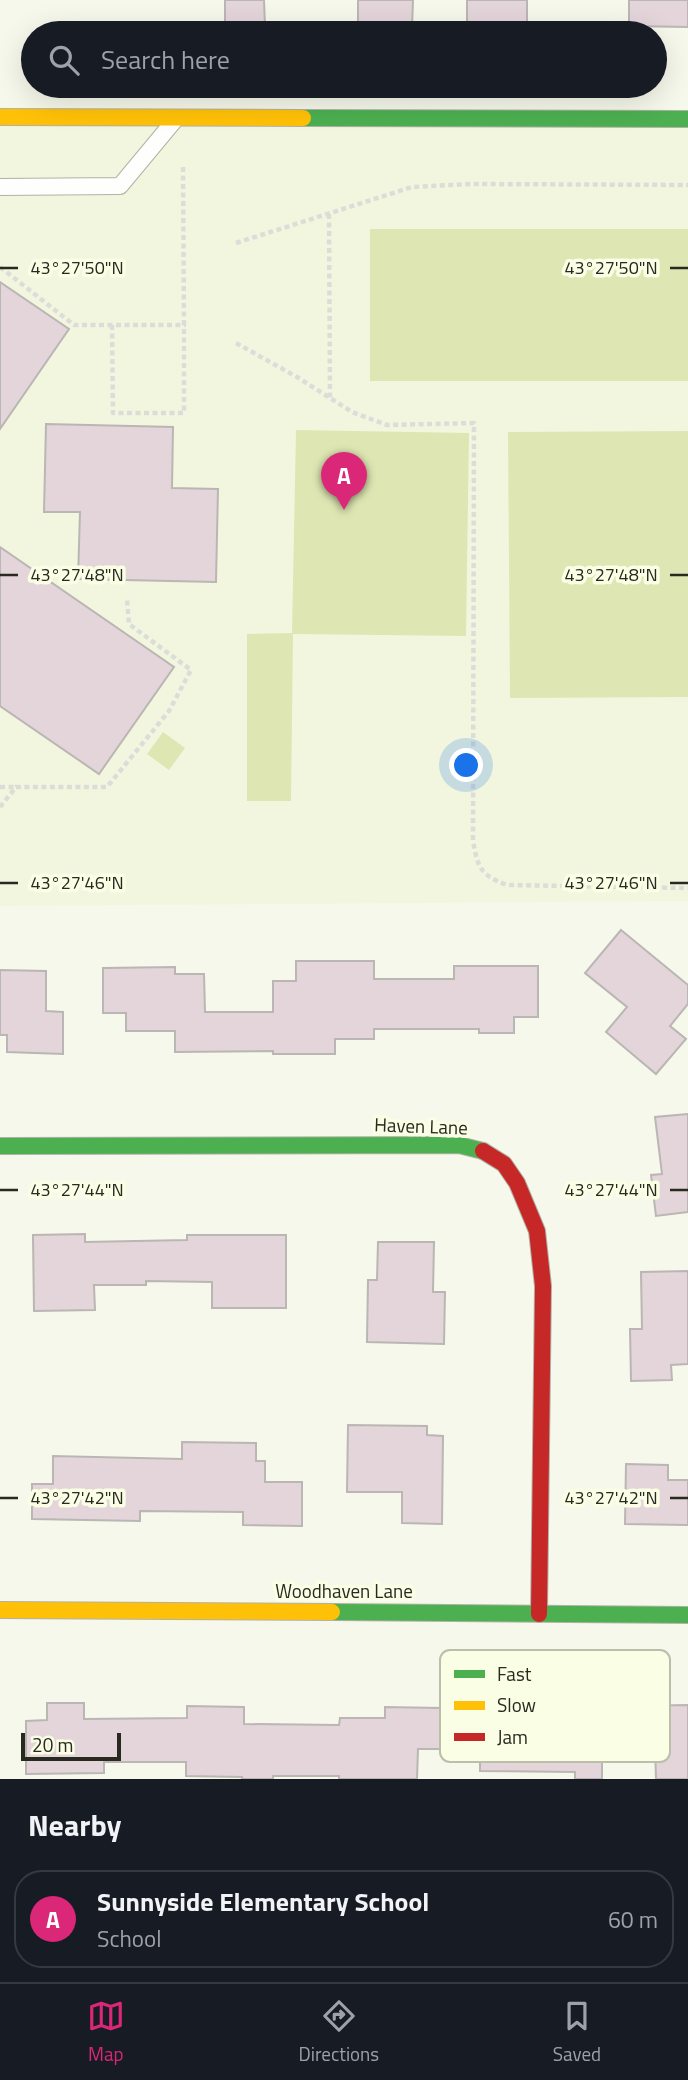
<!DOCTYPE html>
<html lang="en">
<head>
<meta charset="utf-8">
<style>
  body { margin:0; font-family:"Titillium Web",sans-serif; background:#20242c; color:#f1f3f6 }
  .scale { position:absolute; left:21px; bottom:18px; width:100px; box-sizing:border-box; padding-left:7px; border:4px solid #282a20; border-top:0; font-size:19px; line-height:24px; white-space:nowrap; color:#282a20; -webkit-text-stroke:5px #f9fee5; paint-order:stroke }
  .you { position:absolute; left:467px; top:766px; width:24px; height:24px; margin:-18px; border:5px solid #fff; border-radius:50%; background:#1a73e8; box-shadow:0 0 0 10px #1a73e833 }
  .badge { display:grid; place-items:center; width:46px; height:46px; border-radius:50%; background:#db2777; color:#fff; font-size:23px; font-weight:700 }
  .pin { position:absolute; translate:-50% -58px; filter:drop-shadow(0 2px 4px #0008) }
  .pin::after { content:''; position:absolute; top:37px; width:24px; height:21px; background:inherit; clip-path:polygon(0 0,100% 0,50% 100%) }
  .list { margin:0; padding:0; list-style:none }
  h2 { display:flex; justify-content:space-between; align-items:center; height:91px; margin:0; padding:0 28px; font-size:30px }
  h2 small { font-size:23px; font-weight:400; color:#9ea1a6 }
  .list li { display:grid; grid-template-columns:46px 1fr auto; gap:21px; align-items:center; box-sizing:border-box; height:98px; margin:0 14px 14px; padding:0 14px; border:2px solid #363941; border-radius:28px }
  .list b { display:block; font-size:26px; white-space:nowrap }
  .list p { margin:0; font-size:23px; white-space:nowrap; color:#9ea1a6 }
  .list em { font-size:23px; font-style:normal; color:#9ea1a6 }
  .icon { flex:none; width:38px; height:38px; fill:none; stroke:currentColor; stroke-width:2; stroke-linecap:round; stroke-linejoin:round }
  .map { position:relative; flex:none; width:688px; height:1779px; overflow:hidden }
  .search { position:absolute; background:#171b24; box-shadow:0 7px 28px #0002; left:21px; right:21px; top:21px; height:77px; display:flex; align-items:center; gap:18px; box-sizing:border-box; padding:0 24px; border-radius:38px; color:#9ea1a6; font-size:26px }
  .sheet { height:203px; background:#171b24 }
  nav { display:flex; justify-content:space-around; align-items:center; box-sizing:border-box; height:98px; border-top:2px solid #363941; background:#171b24; font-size:19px; color:#9ea1a6 }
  nav a { display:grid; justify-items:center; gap:4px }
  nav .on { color:#db2777 }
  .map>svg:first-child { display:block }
  .built { fill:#f2f6de }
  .green { fill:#dee6b3 }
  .building { fill:#e4d5db; stroke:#b9b6b3; stroke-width:2 }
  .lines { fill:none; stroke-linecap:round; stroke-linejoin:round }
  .lane-casing { stroke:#b0b2a7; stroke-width:18 }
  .fast-casing { stroke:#b0b2a7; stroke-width:18 }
  .slow-casing { stroke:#b0b2a7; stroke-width:18 }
  .jam-casing { stroke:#b0b2a7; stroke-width:18 }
  .path { stroke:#dcddd9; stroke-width:4.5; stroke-dasharray:5 3.5; stroke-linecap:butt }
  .lane { stroke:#fefefc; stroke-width:16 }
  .fast { stroke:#4caf50; stroke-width:16 }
  .slow { stroke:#ffc107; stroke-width:16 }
  .jam { stroke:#c62828; stroke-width:16 }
  .ticks { fill:none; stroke:#282a20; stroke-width:2.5 }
  .labels { text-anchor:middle; stroke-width:7; stroke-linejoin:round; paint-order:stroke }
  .street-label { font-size:19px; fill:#282a20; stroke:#f9fee5 }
  .key { fill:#f9fee5; stroke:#babeaa; stroke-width:2 }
  .key-label { font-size:19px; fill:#282a20 }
  .ticks-label { font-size:18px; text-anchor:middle; fill:#282a20; stroke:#f9fee5; stroke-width:7; stroke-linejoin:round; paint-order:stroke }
</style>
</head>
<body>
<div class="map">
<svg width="688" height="1779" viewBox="0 0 688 1779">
  <rect width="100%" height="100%" fill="#f6f8eb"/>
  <!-- built -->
  <polygon class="built" points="0,117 688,119 688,901 0,906"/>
  <!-- green -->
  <g class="green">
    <rect x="370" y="229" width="318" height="152"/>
    <polygon points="296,430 469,433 466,636 293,634 291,801 247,801 247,634 292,633"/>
    <polygon points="688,431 688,697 510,698 508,432"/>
    <polygon points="163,732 185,748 169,770 147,754"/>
  </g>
  <!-- building -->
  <g class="building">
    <polygon points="225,0 264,0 265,26 225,27"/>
    <polygon points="358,0 413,0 412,28 358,28"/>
    <polygon points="467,0 527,0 527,26 467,25"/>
    <polygon points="629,0 688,0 688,27 629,26"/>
    <polygon points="0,282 69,329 0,429"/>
    <polygon points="46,424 173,427 172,488 218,489 216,582 78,579 80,512 44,512"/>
    <polygon points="0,547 174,667 99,774 0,706"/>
    <polygon points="621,930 688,985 688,1004 670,1026 686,1039 656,1074 606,1032 627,1007 585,973"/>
    <polygon points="296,961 374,961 374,979 454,979 454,966 538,966 538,1017 514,1017 514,1033 479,1033 479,1029 374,1029 374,1039 335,1039 335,1054 273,1054 273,1051 175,1052 175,1031 126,1031 126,1013 103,1013 103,968 175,967 175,974 204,974 205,1012 273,1012 273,981 296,981"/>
    <polygon points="0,970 46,971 46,1011 63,1012 63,1054 7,1052 7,1035 0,1035"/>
    <polygon points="688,1114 688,1212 656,1216 651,1175 662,1174 655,1117"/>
    <polygon points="85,1234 85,1242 187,1240 187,1235 286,1235 286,1308 212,1308 212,1282 146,1281 146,1285 94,1285 95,1310 34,1311 33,1235"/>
    <polygon points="378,1242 434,1242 433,1292 445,1292 444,1344 367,1342 368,1280 377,1280"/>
    <polygon points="688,1271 688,1364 671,1365 672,1380 631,1381 630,1329 642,1329 641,1272"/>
    <polygon points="348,1425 427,1426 427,1435 443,1436 442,1524 402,1523 402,1492 347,1492"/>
    <polygon points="182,1442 256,1443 256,1461 265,1461 265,1482 302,1482 302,1526 243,1525 243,1512 140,1511 140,1521 32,1519 32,1484 53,1484 53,1456 182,1459"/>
    <polygon points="626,1464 668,1465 668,1480 688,1480 688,1525 625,1524"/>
    <polygon points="47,1703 84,1703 84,1719 187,1718 187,1706 244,1707 244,1724 339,1725 340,1718 385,1718 385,1707 441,1708 441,1712 631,1713 631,1706 688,1705 688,1779 656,1779 655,1747 602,1749 602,1779 575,1779 575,1772 480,1771 480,1749 418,1749 417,1779 339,1779 339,1776 273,1776 273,1779 242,1779 242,1777 186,1776 186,1762 104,1762 104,1773 26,1774 26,1721 47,1720"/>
  </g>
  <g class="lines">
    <!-- lane casing -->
    <g class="lane-casing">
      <polyline id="lane" points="0,187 120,186 174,121"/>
    </g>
    <!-- fast casing -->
    <g class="fast-casing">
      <g id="fast">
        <polyline points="303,118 688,119"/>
        <polyline points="0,1146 459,1145 483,1151"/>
        <polyline points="332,1612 688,1615"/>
      </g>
    </g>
    <!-- slow casing -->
    <g class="slow-casing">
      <g id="slow">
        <polyline points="0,117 303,118"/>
        <polyline points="0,1610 332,1612"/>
      </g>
    </g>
    <!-- jam casing -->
    <g class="jam-casing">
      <polyline id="jam" points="483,1151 504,1164 517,1183 537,1231 543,1286 539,1614"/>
    </g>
    <!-- path -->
    <g class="path">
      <polyline points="329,214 330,398"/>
      <polyline points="236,243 412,187 470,184 688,185"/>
      <polyline points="0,267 74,325 184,325 183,165"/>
      <polyline points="112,325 113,413 184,413 184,325"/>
      <path d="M236,343L297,377L352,412L387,425L474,423L473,841C478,868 480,875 507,885L688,888"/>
      <polyline points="0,787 15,787"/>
      <polyline points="0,807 16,787 107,787 169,711 191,670 129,624 127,599"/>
    </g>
    <!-- lane -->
    <use href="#lane" class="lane"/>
    <!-- fast -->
    <use href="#fast" class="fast"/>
    <!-- slow -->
    <use href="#slow" class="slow"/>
    <!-- jam -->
    <use href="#jam" class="jam"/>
  </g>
  <!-- ticks -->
  <path class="ticks" d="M0,268H18M670,268H688M0,575H18M670,575H688M0,883H18M670,883H688M0,1190H18M670,1190H688M0,1498H18M670,1498H688"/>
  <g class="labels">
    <!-- street labels -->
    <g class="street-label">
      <text transform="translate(421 1126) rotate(2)" y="7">Haven Lane</text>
      <text x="344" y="1598">Woodhaven Lane</text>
    </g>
  </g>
  <!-- legend -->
  <rect x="440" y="1650" width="230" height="112" rx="10" class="key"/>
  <rect x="454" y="1670" width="31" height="8" fill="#4caf50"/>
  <rect x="454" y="1701" width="31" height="9" fill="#ffc107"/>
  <rect x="454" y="1733" width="31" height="8" fill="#c62828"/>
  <g class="key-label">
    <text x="497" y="1681">Fast</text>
    <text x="497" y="1712">Slow</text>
    <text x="497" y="1744">Jam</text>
  </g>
  <g class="ticks-label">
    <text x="77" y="274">43°27'50"N</text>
    <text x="611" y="274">43°27'50"N</text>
    <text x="77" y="581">43°27'48"N</text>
    <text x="611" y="581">43°27'48"N</text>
    <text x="77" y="889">43°27'46"N</text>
    <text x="611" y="889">43°27'46"N</text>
    <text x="77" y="1196">43°27'44"N</text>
    <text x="611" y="1196">43°27'44"N</text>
    <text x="77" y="1504">43°27'42"N</text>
    <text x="611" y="1504">43°27'42"N</text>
  </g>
</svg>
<div class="scale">20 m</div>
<div class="you"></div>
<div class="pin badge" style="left:344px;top:510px">A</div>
<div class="search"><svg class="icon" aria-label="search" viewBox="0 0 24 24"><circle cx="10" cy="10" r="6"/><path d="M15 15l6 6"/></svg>Search here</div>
</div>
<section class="sheet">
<h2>Nearby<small></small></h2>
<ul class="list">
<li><span class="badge">A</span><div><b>Sunnyside Elementary School</b><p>School</p></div><em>60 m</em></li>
</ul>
</section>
<nav>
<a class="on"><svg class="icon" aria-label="map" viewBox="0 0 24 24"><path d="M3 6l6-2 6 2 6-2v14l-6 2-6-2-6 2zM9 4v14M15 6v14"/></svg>Map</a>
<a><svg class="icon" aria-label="directions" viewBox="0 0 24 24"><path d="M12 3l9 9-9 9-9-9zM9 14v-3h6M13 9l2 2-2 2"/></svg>Directions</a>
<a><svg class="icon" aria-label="saved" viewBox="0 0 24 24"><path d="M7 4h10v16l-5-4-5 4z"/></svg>Saved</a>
</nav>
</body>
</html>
